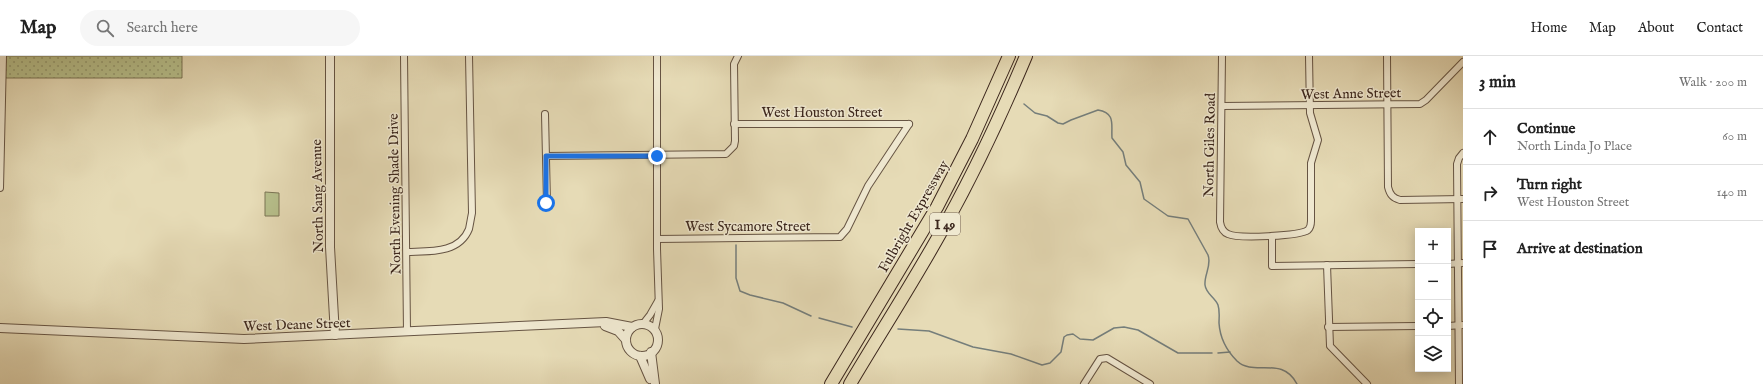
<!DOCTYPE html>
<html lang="en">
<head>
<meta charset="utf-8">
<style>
  body { margin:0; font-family:"IM FELL English",serif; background:#f6f6f6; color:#222 }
  .controls { position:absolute; right:12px; bottom:12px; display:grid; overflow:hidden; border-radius:0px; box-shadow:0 2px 10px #0003 }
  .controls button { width:36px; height:36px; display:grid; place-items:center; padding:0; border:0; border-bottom:1px solid #e0e0e0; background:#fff; color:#222; font:20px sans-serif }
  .stop { position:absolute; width:12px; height:12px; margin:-9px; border:3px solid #1a73e8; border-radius:50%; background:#fff }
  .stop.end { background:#1a73e8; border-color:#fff; box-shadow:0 1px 4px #0008 }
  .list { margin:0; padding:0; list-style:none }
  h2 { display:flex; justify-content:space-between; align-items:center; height:52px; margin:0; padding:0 16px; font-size:17px }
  h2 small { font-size:13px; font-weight:400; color:#767676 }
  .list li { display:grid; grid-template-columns:26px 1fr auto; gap:12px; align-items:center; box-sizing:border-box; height:56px; padding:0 16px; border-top:1px solid #e0e0e0 }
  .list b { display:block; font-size:15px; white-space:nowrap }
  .list p { margin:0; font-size:13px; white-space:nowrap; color:#767676 }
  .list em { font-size:13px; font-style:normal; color:#767676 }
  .icon { flex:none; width:22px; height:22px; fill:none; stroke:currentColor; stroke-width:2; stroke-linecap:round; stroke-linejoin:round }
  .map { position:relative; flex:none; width:1463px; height:328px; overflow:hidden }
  header { display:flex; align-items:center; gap:24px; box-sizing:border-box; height:56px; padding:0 20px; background:#fff; border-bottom:1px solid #e0e0e0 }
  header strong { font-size:19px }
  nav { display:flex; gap:22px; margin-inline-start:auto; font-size:14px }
  .search { width:280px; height:36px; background:#f6f6f6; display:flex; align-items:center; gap:10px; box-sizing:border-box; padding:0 14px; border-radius:22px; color:#767676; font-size:15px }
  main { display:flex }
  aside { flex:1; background:#fff }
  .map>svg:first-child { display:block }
  .park { fill:url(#park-dots); stroke:#7a7454 }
  .pitch { fill:#b7c08c; stroke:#7a7454 }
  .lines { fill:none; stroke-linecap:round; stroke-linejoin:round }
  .stream { stroke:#757e7b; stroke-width:1.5 }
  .minor-casing { stroke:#665443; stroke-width:8 }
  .tertiary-casing { stroke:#665443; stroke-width:10 }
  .motorway-casing { stroke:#3c271d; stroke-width:14 }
  .minor { stroke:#efe8d0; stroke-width:6 }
  .tertiary { stroke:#efe8d0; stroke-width:8 }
  .motorway { stroke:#e6dbb6; stroke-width:12 }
  .route { stroke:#1a73e8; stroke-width:5 }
  .labels { text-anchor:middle; stroke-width:3; stroke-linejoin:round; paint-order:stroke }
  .shield { fill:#efe8d0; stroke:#726153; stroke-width:1 }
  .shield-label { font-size:13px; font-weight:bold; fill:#3c271d }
  .street-label { font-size:14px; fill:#3c271d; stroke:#efe8d0 }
</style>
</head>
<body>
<header>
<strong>Map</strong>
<div class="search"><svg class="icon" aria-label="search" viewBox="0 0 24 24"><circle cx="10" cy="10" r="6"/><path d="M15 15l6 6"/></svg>Search here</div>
<nav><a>Home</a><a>Map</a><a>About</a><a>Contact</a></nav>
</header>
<main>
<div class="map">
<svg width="1463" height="328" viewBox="0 0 1463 328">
  <defs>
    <pattern id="park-dots" width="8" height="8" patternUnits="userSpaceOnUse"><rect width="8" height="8" fill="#b7c08c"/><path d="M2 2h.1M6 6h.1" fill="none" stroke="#969c72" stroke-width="1.8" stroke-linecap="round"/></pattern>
  </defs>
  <rect width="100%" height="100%" fill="#e6dbb6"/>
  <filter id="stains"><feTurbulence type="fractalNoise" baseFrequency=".005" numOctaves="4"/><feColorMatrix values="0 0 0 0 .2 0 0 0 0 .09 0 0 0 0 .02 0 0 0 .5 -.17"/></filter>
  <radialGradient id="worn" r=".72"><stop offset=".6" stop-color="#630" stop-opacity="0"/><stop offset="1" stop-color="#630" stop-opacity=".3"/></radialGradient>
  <!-- park -->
  <polygon class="park" points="0,0 182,0 182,22 2,22"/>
  <!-- pitch -->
  <polygon class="pitch" points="265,136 279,137 279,160 265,160"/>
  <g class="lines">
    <!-- stream -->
    <g class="stream">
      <path d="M1024,48L1035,57L1047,60L1058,67L1063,68L1071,64L1098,54C1116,57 1111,69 1112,82L1123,96L1126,109L1140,126L1144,143L1168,160L1188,163L1208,199C1212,209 1204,219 1205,229C1206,238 1215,241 1218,249C1220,255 1219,261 1219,267C1220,283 1226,294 1237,305C1254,321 1282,299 1297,328"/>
      <polyline points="736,189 736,222 740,235 750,239 783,247 811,260"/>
      <polyline points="819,262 852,271"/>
      <polyline points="898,273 929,275 973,291 1011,298 1042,309 1050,307 1061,296 1064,281 1067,279 1073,278 1080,283 1093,284 1114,272 1124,271 1138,274 1178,297 1212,297"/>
      <polyline points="1218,297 1230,296"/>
    </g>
    <!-- minor casing -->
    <g class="minor-casing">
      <g id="minor">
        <polyline points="404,0 407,276"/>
        <path d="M1222,0L1220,166C1221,172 1223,176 1228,178C1238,183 1300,180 1308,174C1310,172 1311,168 1311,165V107L1318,84L1310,57L1309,0"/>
        <path d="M1387,0L1388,131C1390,139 1393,142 1400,144L1463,143"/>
        <polyline points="1222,50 1420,48 1426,44 1463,6"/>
        <polyline points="545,58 547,147"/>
        <polyline points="734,68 909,68"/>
        <polyline points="546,100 726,98 734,90 735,85 734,8 738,0"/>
        <polyline points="0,132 3,0"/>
        <polyline points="1272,180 1272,210 1418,208"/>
        <polyline points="657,183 840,181 847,173 868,130 909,68"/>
        <path d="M407,196C429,195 459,198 469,173C470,168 471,162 472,157L469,0"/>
        <polyline points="1448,208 1463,207"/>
        <polyline points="1327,209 1330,290 1367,328"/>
        <polyline points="643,268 650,259 658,245"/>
        <polyline points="1448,270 1463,269"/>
        <polyline points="1328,271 1418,270"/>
        <polyline points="655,273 659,253 657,193 657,0"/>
        <polyline points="1084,328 1100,303 1107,302 1150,328"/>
        <polyline points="1459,328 1457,108 1459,102 1463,97"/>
      </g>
    </g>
    <!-- tertiary casing -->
    <g class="tertiary-casing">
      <g id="tertiary">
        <polyline points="330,0 330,191 335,279"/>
        <circle cx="642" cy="284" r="16"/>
        <polyline points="605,270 618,275 626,284"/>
        <polyline points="0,272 244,283 606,266 632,271"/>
        <polyline points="651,296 655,328"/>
        <polyline points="640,300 650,323"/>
      </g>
    </g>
    <!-- motorway casing -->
    <g class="motorway-casing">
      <g id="motorway">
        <polyline points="831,328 937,151 972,83 1009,0"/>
        <path d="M850,328C882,274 916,222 946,167C976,113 1002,57 1026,0"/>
      </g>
    </g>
    <!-- minor -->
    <use href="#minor" class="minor"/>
    <!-- tertiary -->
    <use href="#tertiary" class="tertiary"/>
    <!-- motorway -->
    <use href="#motorway" class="motorway"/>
  </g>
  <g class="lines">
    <!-- route -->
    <polyline class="route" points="546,147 546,100 657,100"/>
  </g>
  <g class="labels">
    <!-- shield labels -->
    <rect class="shield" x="930" y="157" width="30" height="22" rx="3"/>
    <g class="shield-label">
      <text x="945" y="173">I 49</text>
    </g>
    <!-- street labels -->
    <g class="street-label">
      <text transform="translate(1351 37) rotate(-1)" y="5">West Anne Street</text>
      <text x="822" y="61">West Houston Street</text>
      <text transform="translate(1209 89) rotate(-89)" y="5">North Giles Road</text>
      <text transform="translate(394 138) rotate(-91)" y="5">North Evening Shade Drive</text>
      <text transform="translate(317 140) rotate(-91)" y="5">North Sang Avenue</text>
      <text transform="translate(913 160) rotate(-60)" y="5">Fulbright Expressway</text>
      <text x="748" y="175">West Sycamore Street</text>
      <text transform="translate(297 268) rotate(-2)" y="5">West Deane Street</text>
    </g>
  </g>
  <rect width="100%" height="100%" filter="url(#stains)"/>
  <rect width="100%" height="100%" fill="url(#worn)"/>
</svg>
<div class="controls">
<button>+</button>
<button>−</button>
<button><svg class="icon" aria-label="locate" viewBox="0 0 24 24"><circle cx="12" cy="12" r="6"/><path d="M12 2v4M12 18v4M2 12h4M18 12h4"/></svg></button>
<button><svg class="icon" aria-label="layers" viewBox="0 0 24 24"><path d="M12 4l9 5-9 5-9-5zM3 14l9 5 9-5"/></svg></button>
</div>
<div class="stop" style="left:546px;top:147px"></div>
<div class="stop end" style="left:657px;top:100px"></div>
</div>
<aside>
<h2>3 min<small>Walk · 200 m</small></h2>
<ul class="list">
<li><svg class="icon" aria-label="ahead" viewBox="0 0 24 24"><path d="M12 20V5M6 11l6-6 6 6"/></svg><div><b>Continue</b><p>North Linda Jo Place</p></div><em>60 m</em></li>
<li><svg class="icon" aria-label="right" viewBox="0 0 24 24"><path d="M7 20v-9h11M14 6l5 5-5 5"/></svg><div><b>Turn right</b><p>West Houston Street</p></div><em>140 m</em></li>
<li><svg class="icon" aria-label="arrive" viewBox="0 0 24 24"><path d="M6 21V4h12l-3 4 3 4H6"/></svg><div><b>Arrive at destination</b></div></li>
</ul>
</aside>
</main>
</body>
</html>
